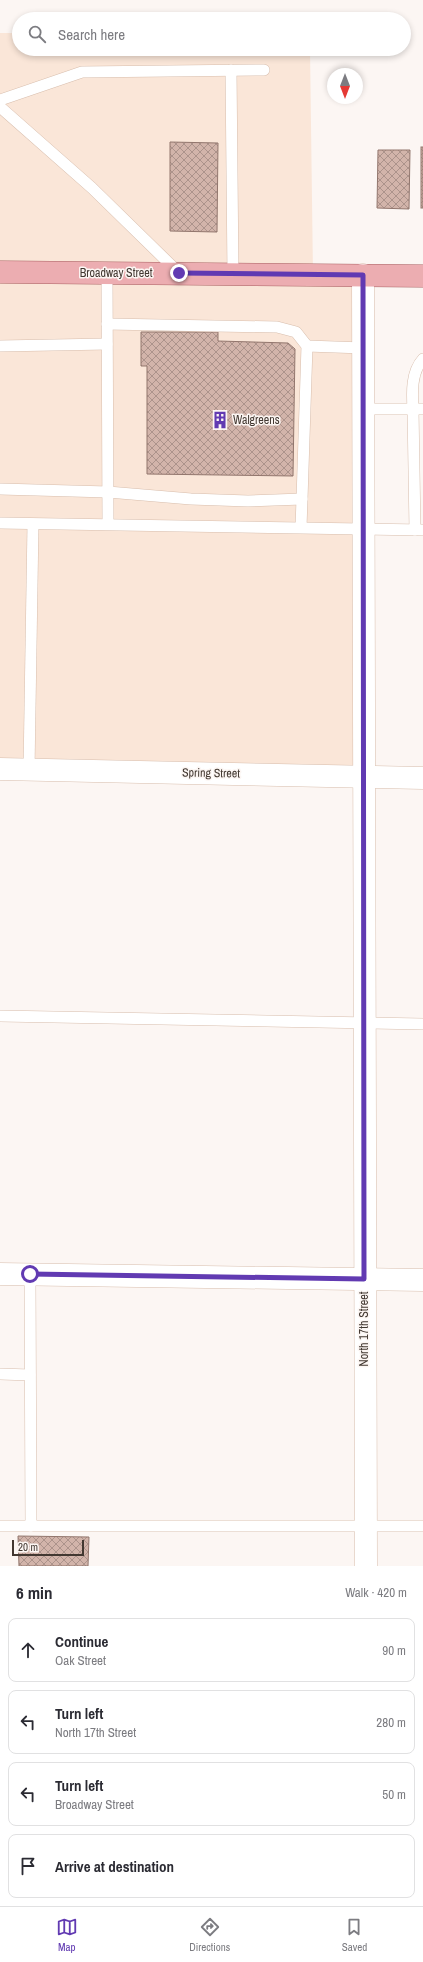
<!DOCTYPE html>
<html lang="en">
<head>
<meta charset="utf-8">
<style>
  body { margin:0; font-family:"Archivo Narrow",sans-serif; background:#f2f2f3; color:#2b2b33 }
  .compass { position:absolute; left:327px; top:68px; width:36px; height:36px; border-radius:50%; background:#fff; box-shadow:0 2px 6px #0003; rotate:180deg }
  .scale { position:absolute; left:12px; bottom:10px; width:72px; box-sizing:border-box; padding-left:4px; border:2px solid #423831; border-top:0; font-size:11px; line-height:14px; white-space:nowrap; color:#423831; -webkit-text-stroke:3px #fcf6f3; paint-order:stroke }
  .stop { position:absolute; width:12px; height:12px; margin:-9px; border:3px solid #613ab2; border-radius:50%; background:#fff }
  .stop.end { background:#613ab2; border-color:#fff; box-shadow:0 1px 4px #0008 }
  .list { margin:0; padding:0; list-style:none }
  h2 { display:flex; justify-content:space-between; align-items:center; height:52px; margin:0; padding:0 16px; font-size:17px }
  h2 small { font-size:13px; font-weight:400; color:#7c7c81 }
  .list li { display:grid; grid-template-columns:26px 1fr auto; gap:12px; align-items:center; box-sizing:border-box; height:64px; margin:0 8px 8px; padding:0 8px; border:1px solid #e1e1e2; border-radius:8px }
  .list b { display:block; font-size:15px; white-space:nowrap }
  .list p { margin:0; font-size:13px; white-space:nowrap; color:#7c7c81 }
  .list em { font-size:13px; font-style:normal; color:#7c7c81 }
  .icon { flex:none; width:22px; height:22px; fill:none; stroke:currentColor; stroke-width:2; stroke-linecap:round; stroke-linejoin:round }
  .map { position:relative; flex:none; width:423px; height:1566px; overflow:hidden }
  .search { position:absolute; background:#fff; box-shadow:0 2px 6px #0003; left:12px; right:12px; top:12px; height:44px; display:flex; align-items:center; gap:10px; box-sizing:border-box; padding:0 14px; border-radius:22px; color:#7c7c81; font-size:15px }
  .sheet { height:340px; background:#fff }
  nav { display:flex; justify-content:space-around; align-items:center; box-sizing:border-box; height:56px; border-top:1px solid #e1e1e2; background:#fff; font-size:11px; color:#7c7c81 }
  nav a { display:grid; justify-items:center; gap:2px }
  nav .on { color:#613ab2 }
  .map>svg:first-child { display:block }
  .built { fill:#fae6d8 }
  .building { fill:url(#building-cross-hatch); stroke:#92766d }
  .lines { fill:none; stroke-linecap:round; stroke-linejoin:round }
  .lane-casing { stroke:#d8bead; stroke-width:12 }
  .street-casing { stroke:#d8bead; stroke-width:23 }
  .primary-casing { stroke:#a96062; stroke-width:23 }
  .lane { stroke:#fff; stroke-width:11 }
  .street { stroke:#fff; stroke-width:22 }
  .primary { stroke:#ecadb1; stroke-width:22 }
  .route { stroke:#613ab2; stroke-width:5 }
  .labels { text-anchor:middle; stroke-width:3; stroke-linejoin:round; paint-order:stroke }
  .street-label { font-size:12px; fill:#423831; stroke:#fcf6f3 }
  .poi-label { font-size:12px; fill:#423831; stroke:#fcf6f3; text-anchor:start }
</style>
</head>
<body>
<div class="map">
<svg width="423" height="1566" viewBox="0 0 423 1566">
  <defs>
    <pattern id="building-cross-hatch" width="8" height="8" patternUnits="userSpaceOnUse"><rect width="8" height="8" fill="#d2b4aa"/><path d="M0 0l8 8M0 8l8-8" fill="none" stroke="#ac938b"/></pattern>
  </defs>
  <rect width="100%" height="100%" fill="#fcf6f3"/>
  <!-- built -->
  <polygon class="built" points="0,33 19,33 19,49 310,49 313,274 363,275 363,776 0,769"/>
  <!-- building -->
  <g class="building">
    <polygon points="170,142 218,143 217,232 170,231"/>
    <rect x="421" y="147" width="2" height="61"/>
    <polygon points="378,150 410,150 409,209 377,208"/>
    <polygon points="141,332 218,332 218,341 288,343 295,349 293,476 147,474 147,366 141,366"/>
    <polygon points="18,1536 89,1537 88,1566 19,1566"/>
  </g>
  <g class="lines">
    <!-- lane casing -->
    <g class="lane-casing">
      <g id="lane">
        <polyline points="231,70 233,274"/>
        <polyline points="0,100 82,72 264,70"/>
        <polyline points="0,107 92,188 179,273"/>
        <polyline points="107,273 108,524"/>
        <polyline points="0,346 107,344"/>
        <polyline points="307,346 363,348"/>
        <path d="M363,409H413C412,393 411,372 423,359"/>
        <polyline points="0,489 108,492 191,499 248,501 302,499 307,346 296,332 277,327 107,324"/>
        <polyline points="0,523 423,530"/>
        <polyline points="301,527 302,499"/>
        <polyline points="415,530 413,409 423,409"/>
        <polyline points="29,770 33,524"/>
        <polyline points="0,1016 423,1024"/>
        <polyline points="30,1274 31,1526"/>
        <polyline points="0,1374 30,1375"/>
        <polyline points="0,1526 423,1526"/>
      </g>
    </g>
    <!-- street casing -->
    <g class="street-casing">
      <g id="street">
        <polyline points="363,275 366,1566"/>
        <polyline points="0,769 423,778"/>
        <polyline points="0,1274 423,1280"/>
      </g>
    </g>
    <!-- primary casing -->
    <g class="primary-casing">
      <polyline id="primary" points="0,272 423,276"/>
    </g>
    <!-- lane -->
    <use href="#lane" class="lane"/>
    <!-- street -->
    <use href="#street" class="street"/>
    <!-- primary -->
    <use href="#primary" class="primary"/>
  </g>
  <g class="lines">
    <!-- route -->
    <polyline class="route" points="30,1274 364,1279 363,275 179,273"/>
  </g>
  <!-- icons -->
  <defs>
    <g id="building-bare" transform="scale(1.38)"><path d="M-4-6H4V6H1V3H-1V6H-4ZM-2.5-4.3h1.7v1.8h-1.7ZM.8-4.3h1.7v1.8H.8ZM-2.5-1h1.7V.8h-1.7ZM.8-1h1.7V.8H.8Z" fill="#613ab2" stroke="#fcf6f3" stroke-width="2.5" paint-order="stroke"/></g>
  </defs>
  <g fill-rule="evenodd">
    <use href="#building-bare" x="220" y="420"/>
  </g>
  <g class="labels">
    <!-- street labels -->
    <g class="street-label">
      <text x="116" y="277">Broadway Street</text>
      <text transform="translate(211 773) rotate(1)" y="4">Spring Street</text>
      <text transform="translate(364 1329) rotate(-90)" y="4">North 17th Street</text>
    </g>
    <!-- poi labels -->
    <g class="poi-label">
      <text x="233" y="424">Walgreens</text>
    </g>
  </g>
</svg>
<svg class="compass" viewBox="-18 -18 36 36"><path d="M0-13l5 13h-10z" fill="#e53935"/><path d="M0 13l5-13h-10z" fill="#7c7c81"/></svg>
<div class="scale">20 m</div>
<div class="stop" style="left:30px;top:1274px"></div>
<div class="stop end" style="left:179px;top:273px"></div>
<div class="search"><svg class="icon" aria-label="search" viewBox="0 0 24 24"><circle cx="10" cy="10" r="6"/><path d="M15 15l6 6"/></svg>Search here</div>
</div>
<section class="sheet">
<h2>6 min<small>Walk · 420 m</small></h2>
<ul class="list">
<li><svg class="icon" aria-label="ahead" viewBox="0 0 24 24"><path d="M12 20V5M6 11l6-6 6 6"/></svg><div><b>Continue</b><p>Oak Street</p></div><em>90 m</em></li>
<li><svg class="icon" aria-label="left" viewBox="0 0 24 24"><path d="M17 20v-9H6M10 6l-5 5 5 5"/></svg><div><b>Turn left</b><p>North 17th Street</p></div><em>280 m</em></li>
<li><svg class="icon" aria-label="left" viewBox="0 0 24 24"><path d="M17 20v-9H6M10 6l-5 5 5 5"/></svg><div><b>Turn left</b><p>Broadway Street</p></div><em>50 m</em></li>
<li><svg class="icon" aria-label="arrive" viewBox="0 0 24 24"><path d="M6 21V4h12l-3 4 3 4H6"/></svg><div><b>Arrive at destination</b></div></li>
</ul>
</section>
<nav>
<a class="on"><svg class="icon" aria-label="map" viewBox="0 0 24 24"><path d="M3 6l6-2 6 2 6-2v14l-6 2-6-2-6 2zM9 4v14M15 6v14"/></svg>Map</a>
<a><svg class="icon" aria-label="directions" viewBox="0 0 24 24"><path d="M12 3l9 9-9 9-9-9zM9 14v-3h6M13 9l2 2-2 2"/></svg>Directions</a>
<a><svg class="icon" aria-label="saved" viewBox="0 0 24 24"><path d="M7 4h10v16l-5-4-5 4z"/></svg>Saved</a>
</nav>
</body>
</html>
